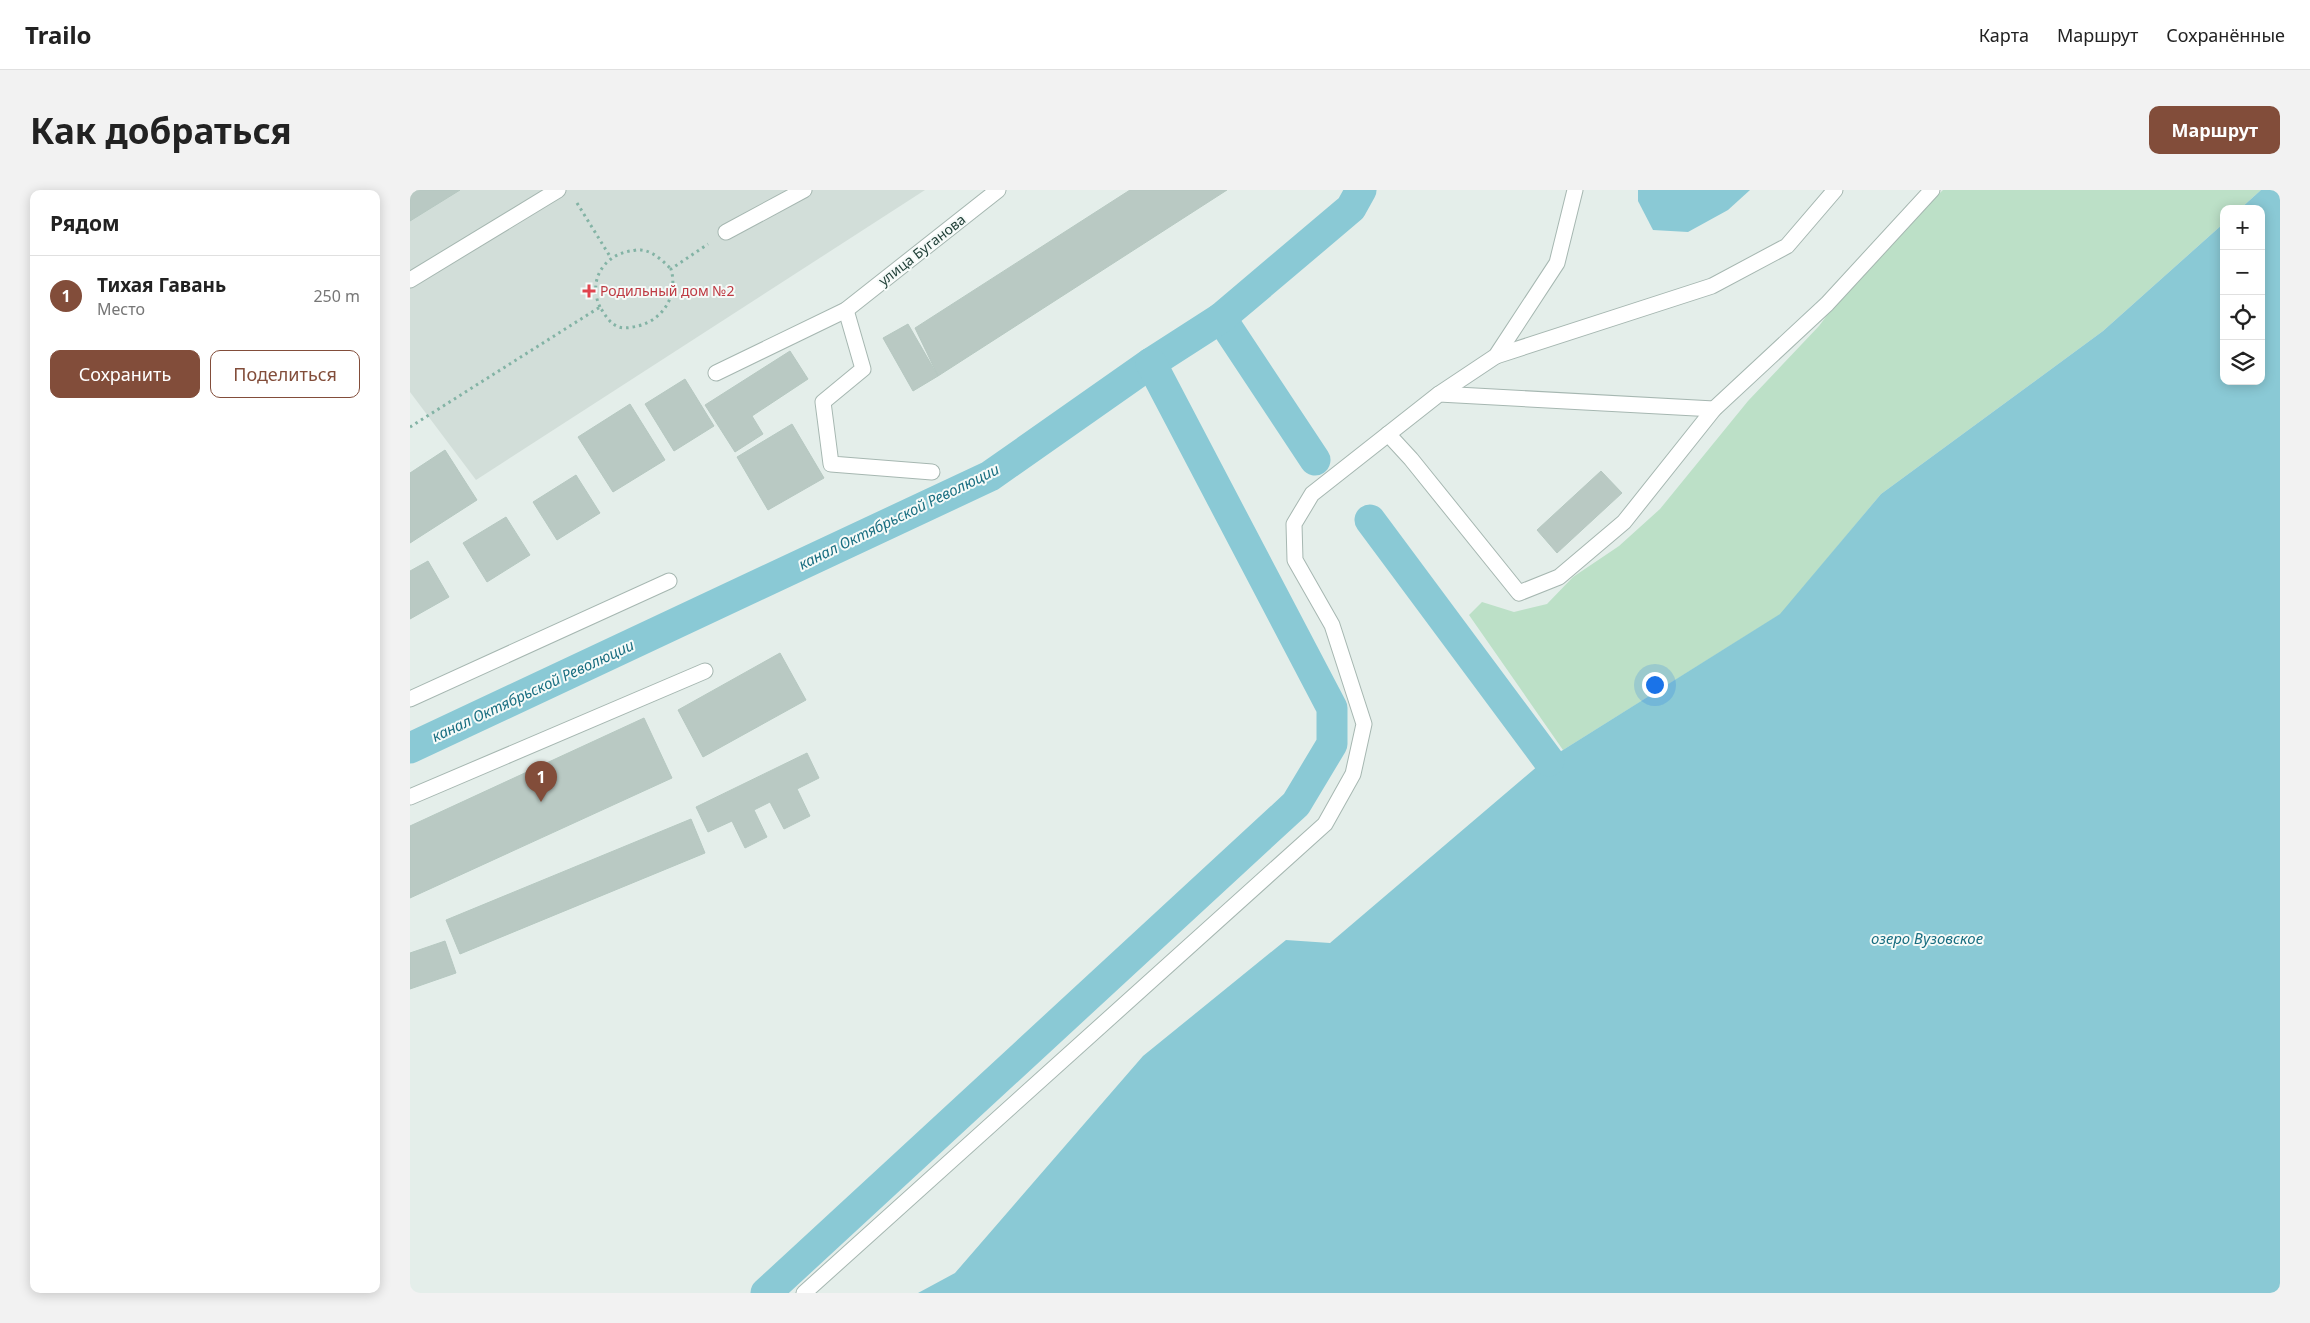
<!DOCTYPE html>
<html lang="ru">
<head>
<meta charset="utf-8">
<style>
  body { margin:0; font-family:"Noto Sans",sans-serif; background:#f2f2f2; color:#222 }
  .controls { position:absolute; right:15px; top:15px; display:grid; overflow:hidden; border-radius:10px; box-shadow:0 2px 12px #0003 }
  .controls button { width:45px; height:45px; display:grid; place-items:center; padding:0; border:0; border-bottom:1px solid #e0e0e0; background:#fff; color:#222; font:25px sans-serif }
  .you { position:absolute; left:1244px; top:494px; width:18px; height:18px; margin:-12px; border:4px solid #fff; border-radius:50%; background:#1a73e8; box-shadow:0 0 0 8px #1a73e833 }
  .badge { display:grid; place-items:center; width:32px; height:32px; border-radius:50%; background:#824d3a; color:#fff; font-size:16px; font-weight:700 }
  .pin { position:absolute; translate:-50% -41px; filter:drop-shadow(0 1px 2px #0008) }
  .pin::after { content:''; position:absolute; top:26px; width:18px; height:15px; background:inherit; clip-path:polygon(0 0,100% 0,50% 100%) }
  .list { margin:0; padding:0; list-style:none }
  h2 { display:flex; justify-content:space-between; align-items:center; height:65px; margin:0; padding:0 20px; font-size:21px }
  h2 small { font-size:16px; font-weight:400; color:#767676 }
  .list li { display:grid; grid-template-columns:32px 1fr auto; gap:15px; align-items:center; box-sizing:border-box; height:80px; padding:0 20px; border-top:1px solid #e0e0e0 }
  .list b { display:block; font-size:19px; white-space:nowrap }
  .list p { margin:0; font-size:16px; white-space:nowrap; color:#767676 }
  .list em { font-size:16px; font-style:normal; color:#767676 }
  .actions { display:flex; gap:10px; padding:15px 20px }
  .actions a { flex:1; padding:11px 0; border:1px solid #824d3a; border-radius:10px; text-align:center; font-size:18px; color:#824d3a }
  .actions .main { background:#824d3a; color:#fff }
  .icon { flex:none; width:28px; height:28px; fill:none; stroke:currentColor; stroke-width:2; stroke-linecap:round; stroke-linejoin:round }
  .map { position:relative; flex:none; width:1870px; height:1103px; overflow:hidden; border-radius:10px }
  header { display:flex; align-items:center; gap:30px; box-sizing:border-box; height:70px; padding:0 25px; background:#fff; border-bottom:1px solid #e0e0e0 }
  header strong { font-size:24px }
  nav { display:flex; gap:28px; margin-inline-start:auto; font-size:18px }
  .intro { display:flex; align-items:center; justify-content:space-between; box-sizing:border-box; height:120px; padding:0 30px }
  h1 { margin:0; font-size:35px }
  .button { padding:12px 22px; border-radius:10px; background:#824d3a; color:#fff; font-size:18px; font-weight:700 }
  main { display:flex; gap:30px; padding:0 30px }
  aside { flex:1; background:#fff; border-radius:10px; box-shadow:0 2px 12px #0003 }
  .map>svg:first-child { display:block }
  .built { fill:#d2ded9 }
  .green { fill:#bce0c7 }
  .water { fill:#8ac9d5 }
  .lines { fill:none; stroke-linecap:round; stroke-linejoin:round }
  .canal { stroke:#8ac9d5; stroke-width:31 }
  .building { fill:#b9c9c3; stroke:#b6c8c1 }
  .minor-casing { stroke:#a6b7b1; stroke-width:17 }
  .path { stroke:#83b3a5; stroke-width:3; stroke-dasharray:2.5 4; stroke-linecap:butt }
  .minor { stroke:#fff; stroke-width:15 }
  .health-dot { fill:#e0444e; stroke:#f5faf8; stroke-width:2 }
  .labels { text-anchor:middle; stroke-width:4; stroke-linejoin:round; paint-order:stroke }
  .street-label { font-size:14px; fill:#224139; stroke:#f5faf8 }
  .health-label { font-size:14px; fill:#be3a42; stroke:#f5faf8; text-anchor:start }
  .water-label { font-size:15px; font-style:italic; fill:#196e81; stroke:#f5faf8 }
</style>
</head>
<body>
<header>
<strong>Trailo</strong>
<nav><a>Карта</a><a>Маршрут</a><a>Сохранённые</a></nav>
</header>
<div class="intro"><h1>Как добраться</h1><a class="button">Маршрут</a></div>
<main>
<aside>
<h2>Рядом<small></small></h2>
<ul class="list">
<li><span class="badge">1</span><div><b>Тихая Гавань</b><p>Место</p></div><em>250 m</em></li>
</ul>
<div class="actions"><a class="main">Сохранить</a><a>Поделиться</a></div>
</aside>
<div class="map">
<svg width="1870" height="1103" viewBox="0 0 1870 1103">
  <rect width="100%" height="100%" fill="#e4eeea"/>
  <!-- built -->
  <polygon class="built" points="0,0 515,0 66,290 0,202"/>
  <!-- green -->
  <polygon class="green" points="1533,0 1851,0 1830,19 1814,19 1814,33 1693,141 1471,304 1371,424 1153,560 1059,425 1072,412 1104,422 1137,414 1163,387 1209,356 1250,319 1338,211 1409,136 1453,77"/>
  <!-- water -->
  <g class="water">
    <polygon points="1228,0 1340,0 1318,20 1278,42 1243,40 1228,11"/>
    <polygon points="1851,0 1870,0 1870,1103 508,1103 545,1083 733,866 876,750 920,753 1129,575 1370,424 1471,304 1693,141 1814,33 1814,191 1851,191 1851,19 1830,19"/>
  </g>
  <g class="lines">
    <!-- canal -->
    <g class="canal">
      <polyline points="811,128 905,270"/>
      <polyline points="960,330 1139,571"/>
      <polyline points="0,558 580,286 741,173 811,128 941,18 951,0"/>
      <polyline points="356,1103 886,614 922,554 922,518 741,173"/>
    </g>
  </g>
  <!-- building -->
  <g class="building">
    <polygon points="0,0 50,0 0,31"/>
    <polygon points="720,0 817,0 528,186 505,138"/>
    <polygon points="498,134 528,186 503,201 473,148"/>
    <polygon points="380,161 398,189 342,226 353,244 325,262 295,215"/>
    <polygon points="275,189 304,236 264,261 235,214"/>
    <polygon points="220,214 255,270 203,302 168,247"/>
    <polygon points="382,234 414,288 358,320 327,267"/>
    <polygon points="35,260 67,310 0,353 0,283"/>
    <polygon points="1191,281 1212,303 1147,363 1127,340"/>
    <polygon points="166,285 190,323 147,350 123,312"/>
    <polygon points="96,327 120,365 77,392 53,353"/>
    <polygon points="18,371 39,407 0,429 0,381"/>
    <polygon points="370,463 396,510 293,567 268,520"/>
    <polygon points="234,528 262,588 0,708 0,636"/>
    <polygon points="397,563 409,588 387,599 400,626 374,639 360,612 344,620 357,647 335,658 322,631 298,642 286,617"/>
    <polygon points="281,629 295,663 50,764 36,730"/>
    <polygon points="35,751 46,783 0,799 0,763"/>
  </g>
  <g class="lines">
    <!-- minor casing -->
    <g class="minor-casing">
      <g id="minor">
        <polyline points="316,42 394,0"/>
        <polyline points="0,90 148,0"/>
        <polyline points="436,120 453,179 413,212 421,274 522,282"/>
        <polyline points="1086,166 1302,96 1377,56 1425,0"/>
        <polyline points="306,183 436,120 588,0"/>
        <polyline points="1029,204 1086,166 1147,73 1165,0"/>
        <polyline points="978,244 1001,269 1109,403 1149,387 1214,332 1304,219 1417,114 1522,0"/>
        <polyline points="0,509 259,391"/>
        <polyline points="0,607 295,481"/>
        <polyline points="394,1103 915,634 943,584 954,534 922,435 885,370 884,334 902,304 1029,204 1304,219"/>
      </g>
    </g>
    <!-- path -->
    <g class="path">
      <polyline points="167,13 201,68"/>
      <path d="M190,117C178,92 192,66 220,61C223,61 228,59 231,60C243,61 253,71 261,79"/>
      <path d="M0,237L190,117C195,125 200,134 209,137C215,139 223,137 228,136C255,129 268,104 261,79L298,54"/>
    </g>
    <!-- minor -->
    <use href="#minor" class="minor"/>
  </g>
  <!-- markers -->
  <path class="health-dot" d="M176.5 93.5h5v5h5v5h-5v5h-5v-5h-5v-5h5z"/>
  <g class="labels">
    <!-- street labels -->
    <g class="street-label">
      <text transform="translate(512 60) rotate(-38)" y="5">улица Буганова</text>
    </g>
    <!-- health labels -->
    <g class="health-label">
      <text x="190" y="106">Родильный дом №2</text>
    </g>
    <!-- water labels -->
    <g class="water-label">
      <text transform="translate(489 327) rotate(-26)" y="5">канал Октябрьской Революции</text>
      <text transform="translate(123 501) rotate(-25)" y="5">канал Октябрьской Революции</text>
      <text x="1517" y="754">озеро Вузовское</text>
    </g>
  </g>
</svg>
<div class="controls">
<button>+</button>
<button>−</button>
<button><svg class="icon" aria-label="locate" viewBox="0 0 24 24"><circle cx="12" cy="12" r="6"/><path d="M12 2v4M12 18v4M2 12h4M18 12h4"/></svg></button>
<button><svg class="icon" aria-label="layers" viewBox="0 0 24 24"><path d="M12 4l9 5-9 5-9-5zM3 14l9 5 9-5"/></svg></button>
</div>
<div class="you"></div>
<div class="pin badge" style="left:131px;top:612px">1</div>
</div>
</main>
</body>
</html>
